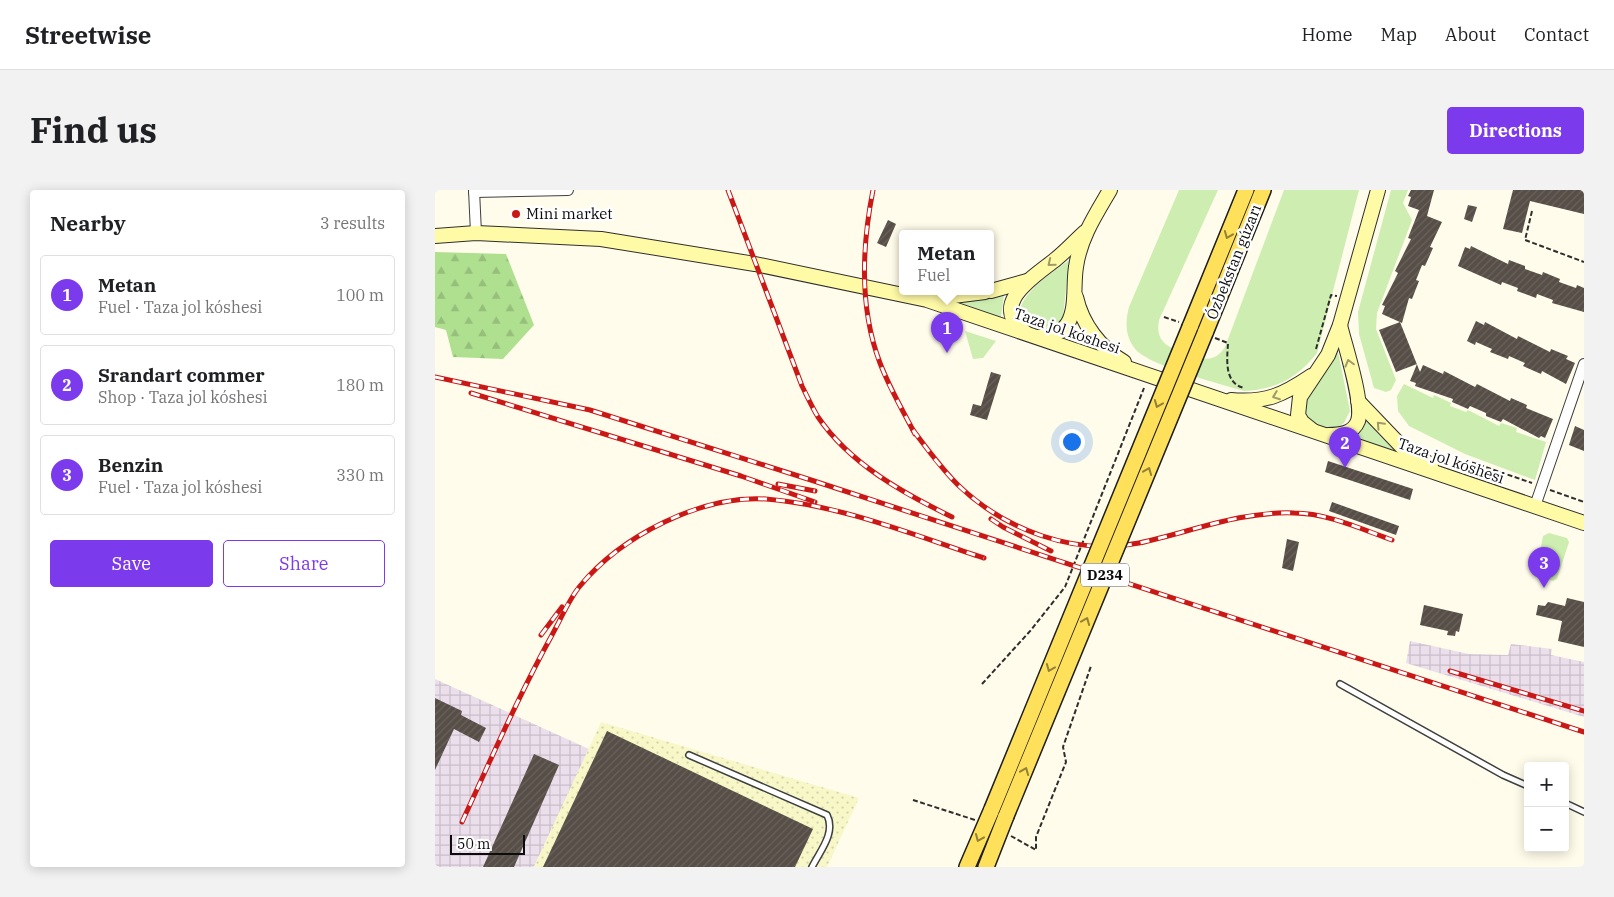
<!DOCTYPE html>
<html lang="en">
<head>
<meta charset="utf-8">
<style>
  body { margin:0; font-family:"IBM Plex Serif",serif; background:#f2f2f2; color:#202124 }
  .controls { position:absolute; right:15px; bottom:15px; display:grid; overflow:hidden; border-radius:5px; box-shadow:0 2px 12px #0003 }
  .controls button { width:45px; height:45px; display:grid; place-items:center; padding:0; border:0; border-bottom:1px solid #e0e0e0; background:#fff; color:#202124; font:25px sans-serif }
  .scale { position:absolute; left:15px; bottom:12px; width:75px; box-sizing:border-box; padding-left:5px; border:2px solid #0c0c0c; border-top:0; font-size:14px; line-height:18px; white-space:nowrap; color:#0c0c0c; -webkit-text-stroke:4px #fff; paint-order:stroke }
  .you { position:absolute; left:636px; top:251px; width:18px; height:18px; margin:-12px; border:4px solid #fff; border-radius:50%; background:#1a73e8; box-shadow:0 0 0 8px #1a73e833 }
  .badge { display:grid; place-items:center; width:32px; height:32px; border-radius:50%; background:#7c3aed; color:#fff; font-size:16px; font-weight:700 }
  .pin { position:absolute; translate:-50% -41px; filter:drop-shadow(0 1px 2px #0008) }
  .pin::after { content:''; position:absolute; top:26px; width:18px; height:15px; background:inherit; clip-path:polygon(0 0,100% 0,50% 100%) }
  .popup { position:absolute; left:464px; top:40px; width:95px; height:65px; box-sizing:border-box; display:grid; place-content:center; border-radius:5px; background:#fff; filter:drop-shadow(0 1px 4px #0005); font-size:16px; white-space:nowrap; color:#757577 }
  .popup b { font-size:19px; color:#202124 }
  .popup::after { content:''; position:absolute; left:50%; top:100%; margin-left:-10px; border:10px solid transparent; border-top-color:#fff }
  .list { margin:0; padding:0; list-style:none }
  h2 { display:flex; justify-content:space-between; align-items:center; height:65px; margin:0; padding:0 20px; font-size:21px }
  h2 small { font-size:16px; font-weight:400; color:#757577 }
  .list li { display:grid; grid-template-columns:32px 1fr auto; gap:15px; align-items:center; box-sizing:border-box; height:80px; margin:0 10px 10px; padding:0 10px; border:1px solid #e0e0e0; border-radius:5px }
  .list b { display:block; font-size:19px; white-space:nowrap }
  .list p { margin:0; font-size:16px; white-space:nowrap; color:#757577 }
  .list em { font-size:16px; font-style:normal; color:#757577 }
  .actions { display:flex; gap:10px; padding:15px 20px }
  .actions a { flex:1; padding:11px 0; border:1px solid #7c3aed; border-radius:5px; text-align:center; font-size:18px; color:#7c3aed }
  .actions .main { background:#7c3aed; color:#fff }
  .map { position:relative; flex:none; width:1149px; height:677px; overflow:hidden; border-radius:5px }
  header { display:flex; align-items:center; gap:30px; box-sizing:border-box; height:70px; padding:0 25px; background:#fff; border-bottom:1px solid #e0e0e0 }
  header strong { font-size:24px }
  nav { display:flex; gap:28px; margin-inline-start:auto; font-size:18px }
  .intro { display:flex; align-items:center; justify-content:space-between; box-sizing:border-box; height:120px; padding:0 30px }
  h1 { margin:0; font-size:35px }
  .button { padding:12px 22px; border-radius:5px; background:#7c3aed; color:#fff; font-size:18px; font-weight:700 }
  main { display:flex; gap:30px; padding:0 30px }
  aside { flex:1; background:#fff; border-radius:5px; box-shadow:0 2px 12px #0003 }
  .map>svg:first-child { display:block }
  .industrial { fill:url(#industrial-grid) }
  .farmland { fill:url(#farmland-dots) }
  .grass { fill:#cdedb1 }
  .forest { fill:url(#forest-firs) }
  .building { fill:url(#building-hatch) }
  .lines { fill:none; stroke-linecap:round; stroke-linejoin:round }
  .service-casing { stroke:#3f3f3f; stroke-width:8 }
  .minor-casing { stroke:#3f3f3f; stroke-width:12 }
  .secondary-casing { stroke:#2e2e2e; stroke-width:16 }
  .primary-casing { stroke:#1d1d1d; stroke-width:18 }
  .path { stroke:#2e2e2e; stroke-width:2; stroke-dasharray:5 2.5; stroke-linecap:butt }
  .service { stroke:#fff; stroke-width:5 }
  .minor { stroke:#fff; stroke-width:10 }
  .secondary { stroke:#fffaa6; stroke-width:14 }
  .primary { stroke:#ffe05b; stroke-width:15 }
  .rail-casing { stroke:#ca1817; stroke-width:5 }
  .rail { stroke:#fff; stroke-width:3; stroke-dasharray:9; stroke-linecap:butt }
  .primary-bridge-casing { stroke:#1d1d1d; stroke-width:18; stroke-linecap:butt }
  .primary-bridge { stroke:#ffe05b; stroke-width:15 }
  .oneway { stroke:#928137 }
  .oneway2 { stroke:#9e9b68 }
  .poi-dot { fill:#ca1817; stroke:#fff; stroke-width:2 }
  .labels { text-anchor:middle; stroke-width:5; stroke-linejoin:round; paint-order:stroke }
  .shield { fill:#fff; stroke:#555; stroke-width:1 }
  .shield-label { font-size:14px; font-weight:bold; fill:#0c0c0c }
  .poi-label { font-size:15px; fill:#0c0c0c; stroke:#fff; text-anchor:start }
  .street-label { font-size:15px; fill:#0c0c0c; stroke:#fff }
</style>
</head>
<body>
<header>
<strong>Streetwise</strong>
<nav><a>Home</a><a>Map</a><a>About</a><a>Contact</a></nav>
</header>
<div class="intro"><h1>Find us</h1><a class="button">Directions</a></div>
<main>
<aside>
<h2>Nearby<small>3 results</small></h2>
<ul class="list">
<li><span class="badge">1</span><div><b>Metan</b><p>Fuel · Taza jol kóshesi</p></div><em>100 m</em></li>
<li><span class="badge">2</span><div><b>Srandart commer</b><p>Shop · Taza jol kóshesi</p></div><em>180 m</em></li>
<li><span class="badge">3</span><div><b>Benzin</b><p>Fuel · Taza jol kóshesi</p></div><em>330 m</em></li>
</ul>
<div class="actions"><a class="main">Save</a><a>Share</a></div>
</aside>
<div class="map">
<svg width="1149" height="677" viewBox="0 0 1149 677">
  <defs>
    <pattern id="industrial-grid" width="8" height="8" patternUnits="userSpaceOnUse" patternTransform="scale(1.25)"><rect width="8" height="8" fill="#ecdfec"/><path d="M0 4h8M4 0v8" fill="none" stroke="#c9bec9"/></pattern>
    <pattern id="farmland-dots" width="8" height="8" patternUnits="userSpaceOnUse" patternTransform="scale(1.25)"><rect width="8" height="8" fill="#f8f7c8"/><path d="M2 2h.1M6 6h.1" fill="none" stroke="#d3d3ab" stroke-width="1.8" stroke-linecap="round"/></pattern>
    <pattern id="forest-firs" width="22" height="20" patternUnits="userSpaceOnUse" patternTransform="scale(1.25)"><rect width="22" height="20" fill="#afe08f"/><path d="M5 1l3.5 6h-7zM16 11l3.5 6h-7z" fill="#95bf7a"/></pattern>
    <pattern id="building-hatch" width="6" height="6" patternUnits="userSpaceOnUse" patternTransform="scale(1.25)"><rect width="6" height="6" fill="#564e47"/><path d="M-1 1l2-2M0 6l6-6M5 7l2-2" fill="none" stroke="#69635d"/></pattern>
  </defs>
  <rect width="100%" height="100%" fill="#fffceb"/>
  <!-- industrial -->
  <g class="industrial">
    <polygon points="975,451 1034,464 1073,465 1076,454 1117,459 1116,465 1149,472 1149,527 971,473"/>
    <polygon points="0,489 154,559 99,677 0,677"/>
  </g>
  <!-- farmland -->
  <polygon class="farmland" points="166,532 424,608 392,677 99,677"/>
  <!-- grass -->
  <g class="grass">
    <path d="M744,0H783L724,130C720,151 732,157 749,163C767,169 779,174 790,157L849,0H924L882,163C863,187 841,200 809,201C786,194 716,176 701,160C690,147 690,132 694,117Z"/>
    <polygon points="956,0 973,0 968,13 977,30 942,123 941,139 961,190 956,200 951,202 939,198 924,144 923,122"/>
    <path d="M634,70L628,127L619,137L606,142C554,123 614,85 634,70Z"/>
    <polygon points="569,105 566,127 520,113"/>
    <polygon points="530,141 561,151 548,168 538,169"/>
    <polygon points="903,162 915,221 909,233 897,241 876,233 870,220 873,207"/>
    <polygon points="969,194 998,208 999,205 1016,213 1015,216 1031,222 1033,220 1064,236 1066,233 1082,238 1081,242 1111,252 1100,290 1030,264 974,236 963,221 962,206"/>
    <polygon points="931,228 943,244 962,261 918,247 925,242"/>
    <polygon points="1114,343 1132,348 1134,352 1122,389 1118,391 1103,386 1101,382 1108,346"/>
  </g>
  <!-- forest -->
  <polygon class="forest" points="0,62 71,64 99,135 68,169 18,167 11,140 0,137"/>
  <!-- building -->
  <g class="building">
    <polygon points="976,0 999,0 992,26 1007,32 995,57 998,58 990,76 987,75 981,90 984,91 977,109 974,108 967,133 947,124 950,116 947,115 963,83 960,81 976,49 973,48 984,20 973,16 976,7 973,6"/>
    <polygon points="1078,0 1149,0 1149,24 1095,11 1087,43 1068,39"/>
    <polygon points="1033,15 1042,17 1037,32 1029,29"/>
    <polygon points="453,30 461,34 451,57 442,53"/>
    <polygon points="1036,56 1073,74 1074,70 1090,76 1090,79 1107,85 1108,82 1125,89 1124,92 1141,98 1142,95 1149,98 1149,122 1117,113 1118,110 1102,104 1101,108 1082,101 1083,98 1067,92 1066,95 1023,76 1030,57 1035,59"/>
    <polygon points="1041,131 1049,135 1050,132 1082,149 1083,146 1115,162 1116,159 1133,166 1131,169 1140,173 1131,194 1107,181 1106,184 1088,176 1090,173 1074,166 1073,169 1055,162 1057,159 1041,152 1040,155 1032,151"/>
    <polygon points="965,132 985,182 988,175 1008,184 1009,181 1040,197 1042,194 1075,211 1076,208 1092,215 1091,218 1118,229 1110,248 1106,246 1104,248 1068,229 1066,232 1051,226 1051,223 1035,216 1033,219 1017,212 1018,209 980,196 981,193 975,191 982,174 961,182 944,140"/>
    <polygon points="556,182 566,185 552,230 535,225 538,214 546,216"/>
    <polygon points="1140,236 1149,240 1149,261 1134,255"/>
    <polygon points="893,271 978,299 975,310 890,282"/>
    <polygon points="897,312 964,336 961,345 894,321"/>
    <polygon points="852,349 864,352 858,381 847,378"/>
    <polygon points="1132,408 1149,412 1149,457 1123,451 1127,431 1101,425 1103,415 1110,416 1113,412 1130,416"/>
    <polygon points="989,415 1028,424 1024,442 1021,441 1020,446 1012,445 1013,441 985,435"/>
    <polygon points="0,508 27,521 26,525 51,538 44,552 19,539 0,580"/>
    <polygon points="172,541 378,639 360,677 108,677"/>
    <polygon points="99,564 124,575 79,677 48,677"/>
  </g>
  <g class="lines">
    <!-- service casing -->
    <g class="service-casing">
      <g id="service">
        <polyline points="905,494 1068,585 1093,596"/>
        <path d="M254,565L392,625C401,643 385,661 377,677"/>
        <polyline points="1130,613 1149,622"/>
      </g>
    </g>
    <!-- minor casing -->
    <g class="minor-casing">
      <g id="minor">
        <polyline points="39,0 41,43"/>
        <polyline points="39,2 133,0"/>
        <polyline points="1100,316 1149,174"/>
      </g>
    </g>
    <!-- secondary casing -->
    <g class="secondary-casing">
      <g id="secondary">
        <polyline points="0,46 41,43 166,49 320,74 492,110 1149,333"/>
        <polyline points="556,101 592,91"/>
        <path d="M641,107C647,134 665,158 689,172"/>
        <polyline points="494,109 550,102"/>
        <path d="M591,143C552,114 599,87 621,69C631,61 640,51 650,42"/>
        <path d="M603,147C615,147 626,144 633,133C642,117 638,95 641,77C645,48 661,24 675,0"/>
        <path d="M796,210C831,213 848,205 876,186"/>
        <polyline points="923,211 967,257 996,275"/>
        <polyline points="877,240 867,232 863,225 865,207 893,165 905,135 943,0"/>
        <path d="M893,245C904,245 918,244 923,231C929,213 910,156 905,135"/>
      </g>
    </g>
    <!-- primary casing -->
    <g class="primary-casing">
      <g id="primary">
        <polyline points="755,137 811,0"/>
        <polyline points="770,143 828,0"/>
        <polyline points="532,677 557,619"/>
        <polyline points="551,677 571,626"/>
      </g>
    </g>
    <!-- path -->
    <g class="path">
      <polyline points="1097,21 1090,50 1149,72"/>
      <polyline points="729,127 744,132"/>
      <path d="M780,148L793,153C792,170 789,193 809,198"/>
      <polyline points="881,159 896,105 902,106"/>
      <polyline points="1030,270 1097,293"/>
      <polyline points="1115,300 1149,312"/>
      <polyline points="547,494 596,440 630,397 709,198"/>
      <polyline points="478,610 540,630"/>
      <polyline points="576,646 601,660 601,647 631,572 628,557 656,476"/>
    </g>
    <!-- service -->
    <use href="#service" class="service"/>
    <!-- minor -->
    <use href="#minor" class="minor"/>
    <!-- secondary -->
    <use href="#secondary" class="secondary"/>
    <!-- primary -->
    <use href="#primary" class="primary"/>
    <!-- rail casing -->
    <g class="rail-casing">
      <g id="rail">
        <path d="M293,0L367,196C372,206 377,217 383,227C415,274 468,303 517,327"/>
        <path d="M438,0C427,56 424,118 445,173C454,197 468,221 480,244"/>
        <polyline points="0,187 155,220 376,290 1149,542"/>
        <polyline points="36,203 306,286 380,312"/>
        <path d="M478,240C492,259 506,278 523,295C570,340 639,366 704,353C756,342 805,321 859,323C892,323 926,339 957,350"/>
        <polyline points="343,294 380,301"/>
        <polyline points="556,329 568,337 616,361"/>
        <polyline points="106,445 127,417"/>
        <polyline points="1015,481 1149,521"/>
        <path d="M27,632C56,569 84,505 117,445C126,429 134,409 145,396C186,346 266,305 331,309C406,315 478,345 549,368"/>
      </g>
    </g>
    <!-- rail -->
    <use href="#rail" class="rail"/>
    <!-- primary-bridge casing -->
    <g class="primary-bridge-casing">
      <g id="primary-bridge">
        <polyline points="557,619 755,137"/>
        <polyline points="571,626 770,143"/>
      </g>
    </g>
    <!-- primary-bridge -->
    <use href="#primary-bridge" class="primary-bridge"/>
  </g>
  <!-- one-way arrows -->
  <defs><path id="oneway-chevron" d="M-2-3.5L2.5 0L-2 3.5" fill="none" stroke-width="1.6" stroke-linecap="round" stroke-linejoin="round" transform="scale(1.25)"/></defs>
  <g class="oneway">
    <use href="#oneway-chevron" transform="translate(793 45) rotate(112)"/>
    <use href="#oneway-chevron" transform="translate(723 214) rotate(112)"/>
    <use href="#oneway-chevron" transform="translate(713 281) rotate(-68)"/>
    <use href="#oneway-chevron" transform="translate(651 431) rotate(-68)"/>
    <use href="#oneway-chevron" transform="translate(615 478) rotate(112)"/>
    <use href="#oneway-chevron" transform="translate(590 581) rotate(-68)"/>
    <use href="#oneway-chevron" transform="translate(544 648) rotate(113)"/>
  </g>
  <g class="oneway2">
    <use href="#oneway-chevron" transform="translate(616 73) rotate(141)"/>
    <use href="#oneway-chevron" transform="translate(914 173) rotate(-105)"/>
    <use href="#oneway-chevron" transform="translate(841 206) rotate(159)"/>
    <use href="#oneway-chevron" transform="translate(945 235) rotate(-133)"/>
  </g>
  <!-- markers -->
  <circle class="poi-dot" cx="81" cy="24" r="5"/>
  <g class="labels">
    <!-- shield labels -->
    <rect class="shield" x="646" y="373.5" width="48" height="23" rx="4"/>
    <g class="shield-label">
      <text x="670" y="390">D234</text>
    </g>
    <!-- poi labels -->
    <g class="poi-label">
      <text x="91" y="29">Mini market</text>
    </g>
    <!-- street labels -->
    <g class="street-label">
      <text transform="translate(799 72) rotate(-68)" y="5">Ózbekstan gúzarı</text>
      <text transform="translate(632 141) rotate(19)" y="5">Taza jol kóshesi</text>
      <text transform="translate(1016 271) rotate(19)" y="5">Taza jol kóshesi</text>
    </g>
  </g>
</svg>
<div class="controls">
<button>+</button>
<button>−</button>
</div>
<div class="scale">50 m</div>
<div class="you"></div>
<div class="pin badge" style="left:512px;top:163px">1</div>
<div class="popup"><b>Metan</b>Fuel</div>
<div class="pin badge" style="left:910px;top:278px">2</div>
<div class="pin badge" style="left:1109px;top:398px">3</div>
</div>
</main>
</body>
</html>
